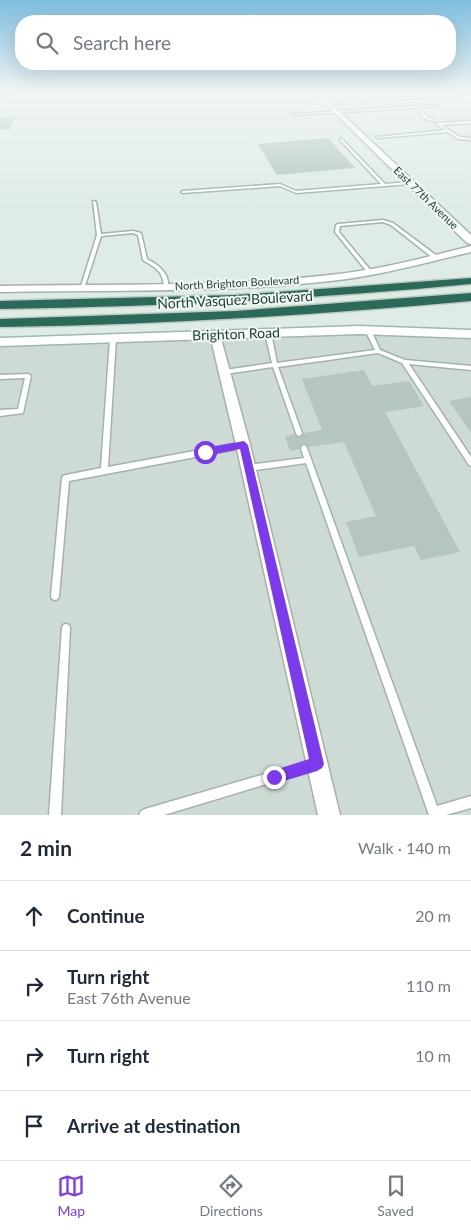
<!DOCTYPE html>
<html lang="en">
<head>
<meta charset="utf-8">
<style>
  body { margin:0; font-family:Lato,sans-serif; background:#f6f6f7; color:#1f2937 }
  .stop { position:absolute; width:15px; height:15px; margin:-11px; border:4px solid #7c3aed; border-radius:50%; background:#fff }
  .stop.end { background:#7c3aed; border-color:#fff; box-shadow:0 1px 5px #0008 }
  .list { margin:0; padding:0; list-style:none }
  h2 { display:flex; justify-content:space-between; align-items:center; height:65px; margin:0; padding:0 20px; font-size:21px }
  h2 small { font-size:16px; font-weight:400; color:#747a83 }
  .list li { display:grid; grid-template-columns:32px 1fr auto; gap:15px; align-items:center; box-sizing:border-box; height:70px; padding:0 20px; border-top:1px solid #e0e1e3 }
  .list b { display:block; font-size:19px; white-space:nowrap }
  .list p { margin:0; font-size:16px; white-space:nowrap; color:#747a83 }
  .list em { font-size:16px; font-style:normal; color:#747a83 }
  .icon { flex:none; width:28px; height:28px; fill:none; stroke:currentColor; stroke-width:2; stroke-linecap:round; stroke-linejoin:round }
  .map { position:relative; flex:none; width:471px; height:815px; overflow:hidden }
  .search { position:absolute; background:#fff; box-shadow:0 5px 20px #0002; left:15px; right:15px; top:15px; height:55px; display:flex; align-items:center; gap:12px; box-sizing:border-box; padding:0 18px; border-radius:20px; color:#747a83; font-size:19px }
  .sheet { height:345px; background:#fff }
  nav { display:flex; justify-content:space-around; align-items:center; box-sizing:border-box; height:70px; border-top:1px solid #e0e1e3; background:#fff; font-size:14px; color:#747a83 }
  nav a { display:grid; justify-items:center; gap:2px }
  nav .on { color:#7c3aed }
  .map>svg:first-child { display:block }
  .built { fill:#cddbd4 }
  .building { fill:#b4c6be }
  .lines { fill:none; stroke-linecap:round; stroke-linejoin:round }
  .lane-casing { stroke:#a2b3ac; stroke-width:3 }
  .street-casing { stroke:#a2b3ac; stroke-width:3 }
  .secondary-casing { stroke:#9db8ad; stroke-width:3 }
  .highway-casing { stroke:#c0c8c6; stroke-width:3 }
  .lane { fill:#fff; fill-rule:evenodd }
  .street { fill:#fff; fill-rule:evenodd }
  .secondary { fill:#fff; fill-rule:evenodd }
  .highway { fill:#296a59; fill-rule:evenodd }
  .route { fill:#7c3aed }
  .labels { text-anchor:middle; stroke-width:4; stroke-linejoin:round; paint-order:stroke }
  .far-street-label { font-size:11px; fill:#1f3c33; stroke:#eff8f3 }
  .street-label { font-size:14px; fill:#1f3c33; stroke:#eff8f3 }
</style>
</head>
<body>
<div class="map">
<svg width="471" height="815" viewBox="0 0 471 815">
  <rect width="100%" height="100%" fill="#dfebe5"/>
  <!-- built -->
  <polygon class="built" points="244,334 471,334 471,815 0,815 0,342"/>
  <!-- building -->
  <g class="building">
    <polygon points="15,117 10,129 0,130 0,118"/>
    <polygon points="328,138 355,168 277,175 258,144"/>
    <polygon points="364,370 372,386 409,381 424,406 385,412 460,552 421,560 414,546 359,557 346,522 376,516 344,442 309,447 303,443 299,449 290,451 285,436 294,434 300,438 304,433 322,430 302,379"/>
    <polygon points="471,397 471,433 449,401"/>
  </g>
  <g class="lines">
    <!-- lane casing -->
    <g class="lane-casing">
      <g id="lane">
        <polygon points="14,93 22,93 0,96 0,94"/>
        <polygon points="55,93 71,93 56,94"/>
        <polygon points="347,93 349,93 358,100 467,93 468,94 425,98 437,106 418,108 429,118 434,119 433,121 427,120 415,108 294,115 293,114 433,105 422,98 357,102"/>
        <polygon points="471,121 471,123 441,125 460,137 471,138 471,140 458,139 448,132 377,138 376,137 446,130 437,125 437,123"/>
        <polygon points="341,138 385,184 410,182 412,183 410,184 296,193 280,186 183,193 181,192 183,191 280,184 296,191 381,184 340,140"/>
        <path d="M93,201L96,202L101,234L133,231L141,233L147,259C159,265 170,274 168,288H164V287C163,270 155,268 143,260L138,235L133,233L101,236L84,289L82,290H80V289L97,235Z"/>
        <polygon points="383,220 393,223 437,256 437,258 433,258 391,225 383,222 340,226 339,232 372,272 370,273 368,273 335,232 336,225 338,224"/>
        <polygon points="368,328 371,330 380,350 405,360 471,366 471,370 409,364 471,457 471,466 469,465 402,363 378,353 278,367 302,433 301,435 299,436 297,435 296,433 273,367 225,374 222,372 225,370 272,363 265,333 266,332 268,331 271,333 277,363 375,350 365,330"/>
        <polygon points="113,337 116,339 108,467 243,442 245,443 246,445 245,447 243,448 69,481 59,596 58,599 55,600 52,599 51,596 62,478 63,476 66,475 101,468 110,339"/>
        <polygon points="28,374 31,376 23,413 0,416 0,410 18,409 25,378 0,379 0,375"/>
        <polygon points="304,445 306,446 307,448 437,806 471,796 471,808 446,815 429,815 306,463 249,471 247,470 246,468 247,466 249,465 304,458 301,448 302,446"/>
        <polygon points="66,624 69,625 70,628 61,815 49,815 62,628 63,625"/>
        <polygon points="313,760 317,761 318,765 317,769 313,770 164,815 139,815 141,811 145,809"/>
      </g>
    </g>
    <!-- street casing -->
    <g class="street-casing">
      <g id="street">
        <path d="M471,246V252C424,263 378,276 330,281C221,293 110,290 0,292V286C110,284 221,287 330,275C378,270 424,258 471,246Z"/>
        <polygon points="215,331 220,335 250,445 340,815 318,815 236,445 210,335"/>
      </g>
    </g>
    <!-- secondary casing -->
    <g class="secondary-casing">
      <g id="secondary">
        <polygon points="314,93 320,93 471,235 471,244 467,243"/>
        <polygon points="359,326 471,330 471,338 359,334 0,346 0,338"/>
      </g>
    </g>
    <!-- highway casing -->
    <g class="highway-casing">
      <g id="highway">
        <path d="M471,278V284C314,299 157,307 0,309V301L235,295Z"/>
        <path d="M471,293V301C314,315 157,325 0,327V319L236,311Z"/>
      </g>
    </g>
    <!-- lane -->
    <use href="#lane" class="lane"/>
    <!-- street -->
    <use href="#street" class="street"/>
    <!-- secondary -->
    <use href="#secondary" class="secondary"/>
    <!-- highway -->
    <use href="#highway" class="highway"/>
  </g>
  <!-- sky -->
  <linearGradient id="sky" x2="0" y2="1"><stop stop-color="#7fbee0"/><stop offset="0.45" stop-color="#f1f6f3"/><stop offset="1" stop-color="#f1f6f3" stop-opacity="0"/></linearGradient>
  <rect width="471" height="207" fill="url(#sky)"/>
  <!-- route -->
  <polygon class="route" points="244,441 248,445 324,764 322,768 317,771 274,784 269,782 267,777 269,772 309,759 240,449 205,456 201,452 205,448"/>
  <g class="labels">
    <!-- far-street labels -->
    <g class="far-street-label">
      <text transform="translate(426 198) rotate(44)" y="4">East 77th Avenue</text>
      <text transform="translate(237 283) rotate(-3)" y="4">North Brighton Boulevard</text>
    </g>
    <!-- street labels -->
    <g class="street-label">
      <text transform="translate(235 300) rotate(-3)" y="5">North Vasquez Boulevard</text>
      <text transform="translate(236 334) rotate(-2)" y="5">Brighton Road</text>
    </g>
  </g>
</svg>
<div class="stop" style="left:205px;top:452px"></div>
<div class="stop end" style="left:274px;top:777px"></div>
<div class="search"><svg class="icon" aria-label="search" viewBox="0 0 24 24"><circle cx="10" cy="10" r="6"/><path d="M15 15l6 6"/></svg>Search here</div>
</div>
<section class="sheet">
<h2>2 min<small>Walk · 140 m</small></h2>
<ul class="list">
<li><svg class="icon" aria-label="ahead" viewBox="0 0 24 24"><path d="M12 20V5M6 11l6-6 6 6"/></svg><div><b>Continue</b></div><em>20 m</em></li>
<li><svg class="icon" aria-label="right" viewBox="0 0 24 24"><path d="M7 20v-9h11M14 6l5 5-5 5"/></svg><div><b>Turn right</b><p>East 76th Avenue</p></div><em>110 m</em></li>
<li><svg class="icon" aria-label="right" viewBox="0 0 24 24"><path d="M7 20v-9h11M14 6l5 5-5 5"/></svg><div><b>Turn right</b></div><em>10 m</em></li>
<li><svg class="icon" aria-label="arrive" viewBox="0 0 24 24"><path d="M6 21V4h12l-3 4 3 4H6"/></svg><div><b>Arrive at destination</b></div></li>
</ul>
</section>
<nav>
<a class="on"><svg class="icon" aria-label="map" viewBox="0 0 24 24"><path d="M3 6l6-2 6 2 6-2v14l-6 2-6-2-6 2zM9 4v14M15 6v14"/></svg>Map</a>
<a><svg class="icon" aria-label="directions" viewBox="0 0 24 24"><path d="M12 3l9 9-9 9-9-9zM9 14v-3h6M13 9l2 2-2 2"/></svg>Directions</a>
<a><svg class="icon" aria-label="saved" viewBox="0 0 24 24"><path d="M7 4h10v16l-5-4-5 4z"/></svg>Saved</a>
</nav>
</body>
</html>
